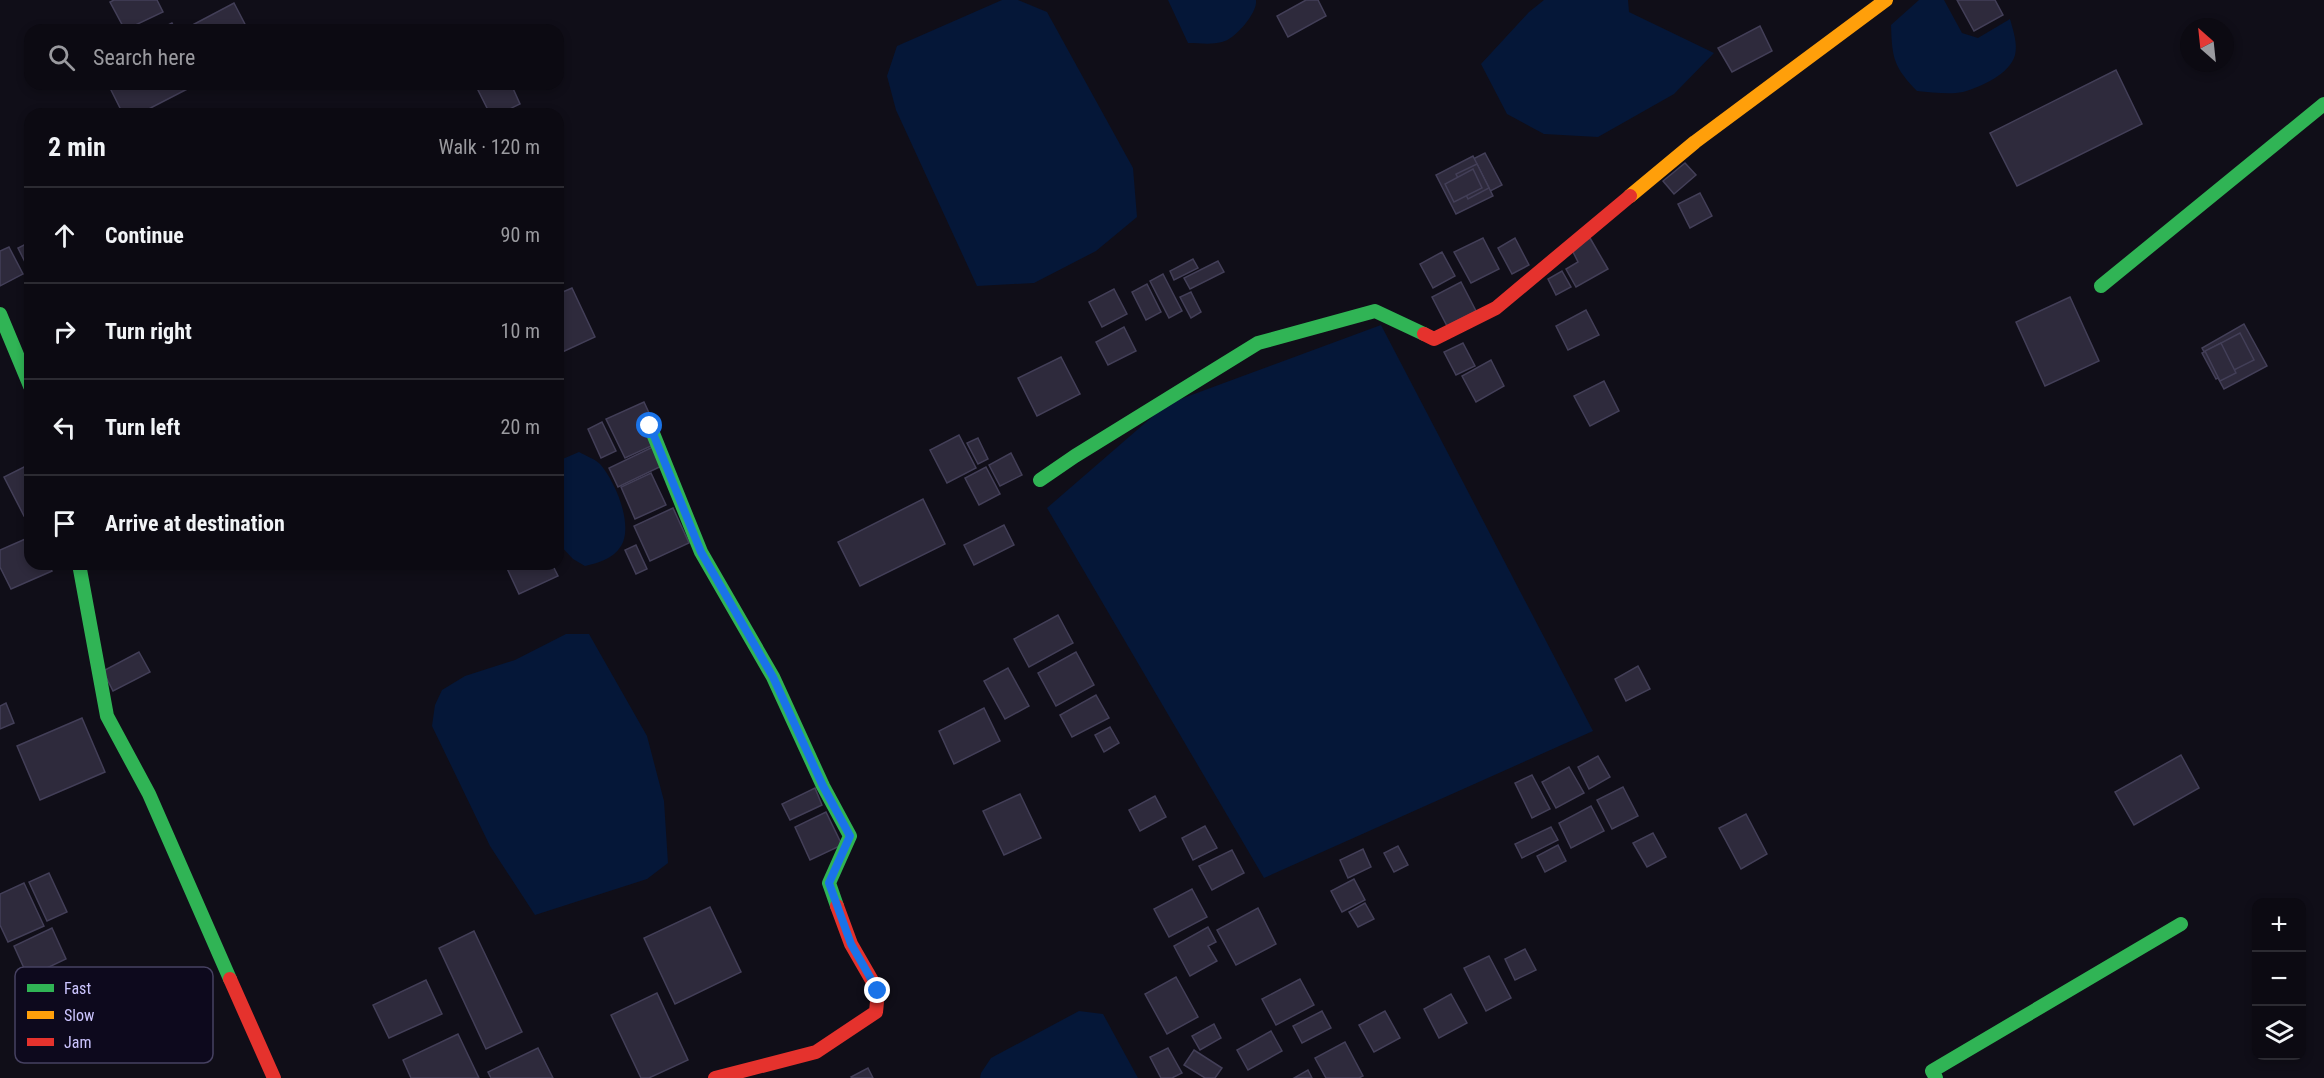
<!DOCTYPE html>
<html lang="en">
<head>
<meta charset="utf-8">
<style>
  body { margin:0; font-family:"Roboto Condensed",sans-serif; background:#1a1820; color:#f1f3f6 }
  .controls { position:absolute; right:18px; bottom:18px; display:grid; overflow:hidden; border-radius:12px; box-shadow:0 3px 9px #0003 }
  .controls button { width:54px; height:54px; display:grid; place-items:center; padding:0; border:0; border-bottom:2px solid #2c2b32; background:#0c0a12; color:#f1f3f6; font:30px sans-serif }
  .compass { position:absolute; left:2180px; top:18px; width:54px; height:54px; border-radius:50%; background:#0c0a12; box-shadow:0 3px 9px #0003; rotate:333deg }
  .stop { position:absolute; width:18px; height:18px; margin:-14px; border:4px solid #1a73e8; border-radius:50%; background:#fff }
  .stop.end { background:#1a73e8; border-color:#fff; box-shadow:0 2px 6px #0008 }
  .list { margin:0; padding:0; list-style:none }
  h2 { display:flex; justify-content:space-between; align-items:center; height:78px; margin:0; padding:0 24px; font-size:26px }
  h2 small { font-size:20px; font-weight:400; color:#9a9a9f }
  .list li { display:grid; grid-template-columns:39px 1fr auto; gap:18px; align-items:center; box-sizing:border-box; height:96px; padding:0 24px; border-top:2px solid #2c2b32 }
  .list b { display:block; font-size:22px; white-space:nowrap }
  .list em { font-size:20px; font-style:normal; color:#9a9a9f }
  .icon { flex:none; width:33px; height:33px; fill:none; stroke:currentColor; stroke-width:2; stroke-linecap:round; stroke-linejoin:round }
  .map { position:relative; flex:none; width:2324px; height:1078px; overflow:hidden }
  .search { position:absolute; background:#0c0a12; box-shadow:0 3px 9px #0003; left:24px; top:24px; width:540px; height:66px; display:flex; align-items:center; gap:15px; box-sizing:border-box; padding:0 21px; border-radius:18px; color:#9a9a9f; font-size:22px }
  .panel { position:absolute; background:#0c0a12; box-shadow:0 3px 9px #0003; left:24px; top:108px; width:540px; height:462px; border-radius:18px }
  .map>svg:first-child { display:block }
  .water { fill:#051738 }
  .building { fill:#2e2a3c; stroke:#433f58; stroke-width:1.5 }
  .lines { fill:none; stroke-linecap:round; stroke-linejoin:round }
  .fast { stroke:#30b455; stroke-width:14 }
  .slow { stroke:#ff9f0a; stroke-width:14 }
  .jam { stroke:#e5322d; stroke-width:14 }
  .route { stroke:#1a73e8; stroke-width:8 }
  .key { fill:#0d091d; stroke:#464161; stroke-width:1.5 }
  .key-label { font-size:16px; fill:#ccc5ff }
</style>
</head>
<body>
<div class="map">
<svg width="2324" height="1078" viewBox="0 0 2324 1078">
  <rect width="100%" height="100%" fill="#100e18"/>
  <!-- water -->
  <g class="water">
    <polygon points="1002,0 1018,0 1047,12 1133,168 1137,217 1096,251 1034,283 977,286 896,110 887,76 897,46"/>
    <path d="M1168,0H1256C1258,13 1234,40 1222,42C1211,45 1199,43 1188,43Z"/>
    <polygon points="1544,0 1628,0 1629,12 1714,53 1674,94 1598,137 1544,134 1507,114 1481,64 1529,12"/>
    <path d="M1919,0H1944L1962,33L1978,38L2010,19C2013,30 2018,44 2015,55C2010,74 1981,87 1963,92C1949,95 1931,92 1917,91C1894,67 1892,59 1891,25Z"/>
    <polygon points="1381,325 1593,731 1264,878 1047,508 1167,404"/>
    <path d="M579,452C586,456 595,459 600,464C615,481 634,525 621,546C613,559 598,563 585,566L573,559L558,543V461Z"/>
    <polygon points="566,634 589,634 647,736 664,801 668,863 647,879 535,915 490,846 432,726 435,705 442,690 465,676 515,660"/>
    <polygon points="1079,1011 1103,1014 1138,1078 980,1078 981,1073 991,1058"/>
  </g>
  <!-- building -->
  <g class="building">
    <polygon points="114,0 157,0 163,12 125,30 110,2"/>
    <polygon points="1306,0 1318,0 1326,16 1288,37 1277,16"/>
    <polygon points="1957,0 1995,0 2003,15 1974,31"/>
    <polygon points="234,3 248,30 183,30"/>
    <polygon points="172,23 176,30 158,30"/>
    <polygon points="1760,26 1772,51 1732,72 1718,48"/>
    <polygon points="2116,70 2142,124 2017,186 1990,133"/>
    <polygon points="108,84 197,84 139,114 123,114"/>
    <polygon points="480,84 511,84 520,104 499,114 490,114 476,86"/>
    <polygon points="1485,153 1502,185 1467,203 1451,170"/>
    <polygon points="1473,156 1493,196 1456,214 1436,175"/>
    <polygon points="1685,163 1696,175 1674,194 1663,181"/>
    <polygon points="1477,164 1489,188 1468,199 1456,174"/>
    <polygon points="1473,169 1482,188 1454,202 1445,184"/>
    <polygon points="1700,193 1712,216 1690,228 1678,204"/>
    <polygon points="1483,238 1499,269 1471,283 1454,252"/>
    <polygon points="1515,238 1529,265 1512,274 1498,248"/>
    <polygon points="1590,238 1608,269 1576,287 1566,269 1578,262 1571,248"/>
    <polygon points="30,242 30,272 18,248"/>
    <polygon points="9,247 23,274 0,286 0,251"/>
    <polygon points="1442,252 1455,276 1433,288 1420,264"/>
    <polygon points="1193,259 1198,268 1174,280 1170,271"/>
    <polygon points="1218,261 1224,272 1190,289 1184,278"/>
    <polygon points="1562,271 1571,287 1556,295 1548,279"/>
    <polygon points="1163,274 1182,311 1169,318 1150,281"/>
    <polygon points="1461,282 1476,311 1447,326 1432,297"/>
    <polygon points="1147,284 1161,312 1146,320 1132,292"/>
    <polygon points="572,288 595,337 558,354 558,294"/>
    <polygon points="1114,289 1127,314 1102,327 1089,302"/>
    <polygon points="1191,292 1201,312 1191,318 1180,297"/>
    <polygon points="2070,297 2099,361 2045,386 2016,322"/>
    <polygon points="1586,310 1599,335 1568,350 1556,326"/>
    <polygon points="2244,324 2267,366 2224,389 2202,348"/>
    <polygon points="1124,327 1136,351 1108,365 1096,342"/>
    <polygon points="2240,333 2254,360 2216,379 2202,353"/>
    <polygon points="1463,343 1475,366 1456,375 1444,352"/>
    <polygon points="2221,343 2236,373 2220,381 2205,351"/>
    <polygon points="1061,357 1080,394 1037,416 1018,378"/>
    <polygon points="1491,360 1504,386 1476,402 1462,376"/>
    <polygon points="1604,381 1619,411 1590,426 1574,396"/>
    <polygon points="644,402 662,441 625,458 606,419"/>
    <polygon points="602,422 616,451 601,458 588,429"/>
    <polygon points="959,435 976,468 947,483 930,450"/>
    <polygon points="978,438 988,459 978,464 967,443"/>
    <polygon points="661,443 670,462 618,487 609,468"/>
    <polygon points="1011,453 1022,475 1000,486 989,465"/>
    <polygon points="30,464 30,513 24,516 4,477"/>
    <polygon points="986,467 1000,494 979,505 965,478"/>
    <polygon points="651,473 666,505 635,519 621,487"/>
    <polygon points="923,499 945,544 860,586 838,542"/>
    <polygon points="673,508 689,543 650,561 634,526"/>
    <polygon points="1004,525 1014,545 974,565 964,545"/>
    <polygon points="30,537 30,564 49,564 52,571 11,589 0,567 0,550"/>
    <polygon points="636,545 647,569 636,574 625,550"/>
    <polygon points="505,564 552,564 558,576 519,594"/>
    <polygon points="1058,615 1073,643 1029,667 1014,639"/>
    <polygon points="139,652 150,672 113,691 103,671"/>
    <polygon points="1076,652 1094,685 1056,706 1038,673"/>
    <polygon points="1638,666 1650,689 1626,701 1615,679"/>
    <polygon points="1008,668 1029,706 1005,719 984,681"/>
    <polygon points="1096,695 1109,718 1072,737 1060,715"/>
    <polygon points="6,703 14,723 0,729 0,706"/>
    <polygon points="984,708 1000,741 954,764 939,731"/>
    <polygon points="82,718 105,772 40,800 17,746"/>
    <polygon points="1110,727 1119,743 1104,752 1095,735"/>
    <polygon points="2181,755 2199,788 2134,825 2115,792"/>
    <polygon points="1598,756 1610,777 1589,789 1578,767"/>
    <polygon points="1569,767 1584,793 1556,808 1542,782"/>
    <polygon points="1532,775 1550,809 1532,818 1515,783"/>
    <polygon points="1623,787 1638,816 1612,829 1597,800"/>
    <polygon points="815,788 822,805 790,820 782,804"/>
    <polygon points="1020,794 1041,838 1004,855 983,811"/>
    <polygon points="1155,796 1166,817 1140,831 1129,810"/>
    <polygon points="1591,806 1604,831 1571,848 1559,823"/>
    <polygon points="826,812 842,845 810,860 795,827"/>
    <polygon points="1746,814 1767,854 1741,869 1719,828"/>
    <polygon points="1205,826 1217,848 1193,860 1182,838"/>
    <polygon points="1551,827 1558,840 1522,858 1515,844"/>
    <polygon points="1653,833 1666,857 1647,867 1633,843"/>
    <polygon points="1558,845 1566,861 1545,872 1537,856"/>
    <polygon points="1398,846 1408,865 1394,872 1384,853"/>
    <polygon points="1363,849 1371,867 1348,878 1340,860"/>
    <polygon points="1232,850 1244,873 1212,890 1199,866"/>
    <polygon points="49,873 67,912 47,921 29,882"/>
    <polygon points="1354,879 1365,900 1342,912 1331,891"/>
    <polygon points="24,883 44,926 8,942 0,925 0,894"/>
    <polygon points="1192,889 1207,917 1169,937 1154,909"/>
    <polygon points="1365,903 1374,919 1358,927 1349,912"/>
    <polygon points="710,907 741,972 675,1004 644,938"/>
    <polygon points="1258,908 1276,944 1236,965 1217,930"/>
    <polygon points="1208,927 1216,942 1208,946 1217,961 1190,976 1174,946"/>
    <polygon points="52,928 66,959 28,977 14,946"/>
    <polygon points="474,931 522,1032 486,1049 439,948"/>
    <polygon points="1525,949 1536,970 1515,980 1505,959"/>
    <polygon points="1489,956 1511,998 1486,1011 1464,968"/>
    <polygon points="1176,977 1198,1017 1167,1034 1145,994"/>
    <polygon points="1300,979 1314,1005 1276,1025 1262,999"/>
    <polygon points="426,980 442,1014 389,1038 373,1005"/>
    <polygon points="657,993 688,1060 649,1078 641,1078 611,1015"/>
    <polygon points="1451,994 1467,1023 1439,1038 1424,1009"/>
    <polygon points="1322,1011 1331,1028 1302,1043 1293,1026"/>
    <polygon points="1385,1011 1400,1038 1374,1052 1359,1025"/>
    <polygon points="1214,1024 1221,1038 1200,1050 1192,1036"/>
    <polygon points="1271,1031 1282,1051 1248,1070 1237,1050"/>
    <polygon points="458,1034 479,1078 411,1078 403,1060"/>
    <polygon points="1345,1042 1363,1076 1359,1078 1326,1078 1315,1058"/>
    <polygon points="538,1048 553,1078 491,1078 488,1072"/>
    <polygon points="1168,1048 1182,1073 1172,1078 1161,1078 1150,1057"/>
    <polygon points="1194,1050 1222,1068 1215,1078 1205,1078 1184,1065"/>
    <polygon points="868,1068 873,1078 852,1078 851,1077"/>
    <polygon points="1308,1070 1312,1078 1294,1078"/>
  </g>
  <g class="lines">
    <!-- fast -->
    <g class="fast">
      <polyline points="2101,286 2324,104"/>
      <polyline points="0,314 30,386"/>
      <polyline points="650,426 701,552 773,677 823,786 850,836 829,883 837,906"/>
      <polyline points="1040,480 1075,456 1258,343 1375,311 1424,334"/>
      <polyline points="79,564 107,716 149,794 230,979"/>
      <polyline points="1936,1078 1932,1071 2181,924"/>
    </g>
    <!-- slow -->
    <polyline class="slow" points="1630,196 1695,142 1886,0"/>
    <!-- jam -->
    <g class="jam">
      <polyline points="1424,334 1434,339 1496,308 1630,196"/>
      <polyline points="230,979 274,1078"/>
      <polyline points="715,1078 816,1052 876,1012 878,991 851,944 837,906"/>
    </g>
  </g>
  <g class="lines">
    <!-- route -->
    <polyline class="route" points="650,426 701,552 773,677 823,786 850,836 829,883 851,944 878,991"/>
  </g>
  <!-- legend -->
  <rect x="15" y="967" width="198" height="96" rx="9" class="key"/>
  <rect x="27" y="984" width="27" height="8" fill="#30b455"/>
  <rect x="27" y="1011" width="27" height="8" fill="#ff9f0a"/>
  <rect x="27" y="1038" width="27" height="8" fill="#e5322d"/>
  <g class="key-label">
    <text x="64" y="994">Fast</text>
    <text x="64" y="1021">Slow</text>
    <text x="64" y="1048">Jam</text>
  </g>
</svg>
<div class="controls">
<button>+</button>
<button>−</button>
<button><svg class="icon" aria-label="layers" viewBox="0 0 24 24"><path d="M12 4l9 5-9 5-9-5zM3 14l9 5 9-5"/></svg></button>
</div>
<svg class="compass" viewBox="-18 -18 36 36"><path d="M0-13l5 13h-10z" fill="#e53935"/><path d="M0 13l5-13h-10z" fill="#9a9a9f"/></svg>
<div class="stop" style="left:650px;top:426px"></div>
<div class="stop end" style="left:878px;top:991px"></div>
<div class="search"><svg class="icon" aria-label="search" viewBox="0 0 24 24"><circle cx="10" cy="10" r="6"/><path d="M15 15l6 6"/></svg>Search here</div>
<section class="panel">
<h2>2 min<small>Walk · 120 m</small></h2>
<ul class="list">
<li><svg class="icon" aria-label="ahead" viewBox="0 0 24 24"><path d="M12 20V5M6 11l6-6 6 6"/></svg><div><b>Continue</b></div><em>90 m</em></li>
<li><svg class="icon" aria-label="right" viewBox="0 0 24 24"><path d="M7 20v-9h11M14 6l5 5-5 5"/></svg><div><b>Turn right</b></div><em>10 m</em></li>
<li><svg class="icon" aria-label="left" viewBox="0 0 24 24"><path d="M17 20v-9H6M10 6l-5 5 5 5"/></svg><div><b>Turn left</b></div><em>20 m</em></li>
<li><svg class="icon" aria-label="arrive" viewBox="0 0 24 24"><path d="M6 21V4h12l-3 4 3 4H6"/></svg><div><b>Arrive at destination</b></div></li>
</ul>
</section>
</div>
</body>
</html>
